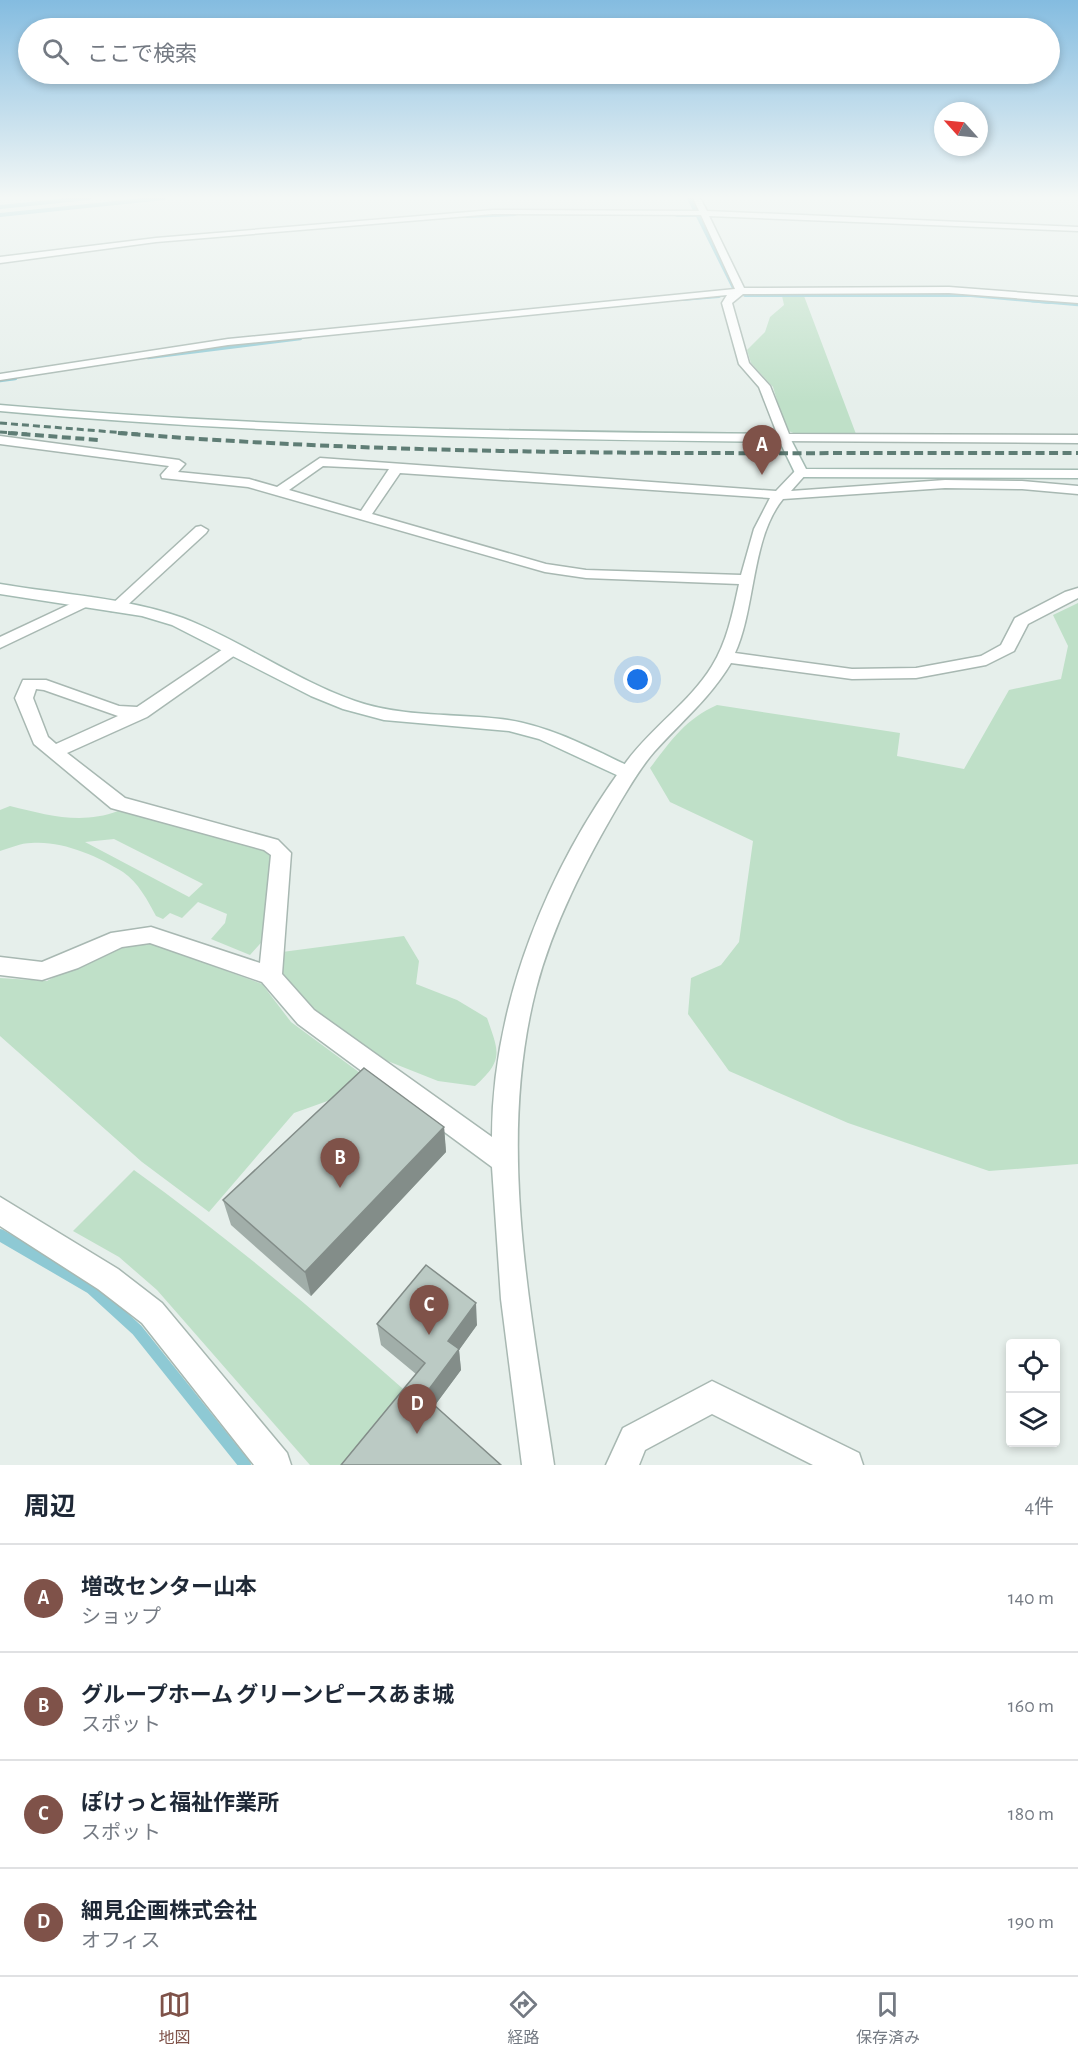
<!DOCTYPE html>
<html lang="ja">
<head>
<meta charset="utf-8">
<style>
  body { margin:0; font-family:"Alegreya Sans","Noto Sans JP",sans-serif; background:#f2f2f3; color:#1f2937 }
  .controls { position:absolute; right:18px; bottom:18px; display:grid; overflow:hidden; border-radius:6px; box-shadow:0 3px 9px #0003 }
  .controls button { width:54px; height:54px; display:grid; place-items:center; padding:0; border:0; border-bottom:2px solid #e0e1e3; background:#fff; color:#1f2937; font:30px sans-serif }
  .compass { position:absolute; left:934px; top:102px; width:54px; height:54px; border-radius:50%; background:#fff; box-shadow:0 3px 9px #0003; rotate:297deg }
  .you { position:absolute; left:638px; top:680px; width:21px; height:21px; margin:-15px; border:4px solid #fff; border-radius:50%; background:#1a73e8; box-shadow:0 0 0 9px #1a73e833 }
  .badge { display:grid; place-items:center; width:39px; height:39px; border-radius:50%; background:#7f5249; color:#fff; font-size:20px; font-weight:700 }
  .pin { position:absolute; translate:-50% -50px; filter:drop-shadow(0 2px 3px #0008) }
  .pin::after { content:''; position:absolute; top:32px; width:21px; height:18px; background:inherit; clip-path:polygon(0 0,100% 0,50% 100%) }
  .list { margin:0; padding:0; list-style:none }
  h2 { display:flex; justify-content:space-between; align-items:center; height:78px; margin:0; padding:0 24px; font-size:26px }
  h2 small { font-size:20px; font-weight:400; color:#747a83 }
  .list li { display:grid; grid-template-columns:39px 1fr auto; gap:18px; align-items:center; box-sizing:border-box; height:108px; padding:0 24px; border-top:2px solid #e0e1e3 }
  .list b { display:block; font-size:22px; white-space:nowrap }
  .list p { margin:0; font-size:20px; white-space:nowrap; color:#747a83 }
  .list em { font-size:20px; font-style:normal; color:#747a83 }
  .icon { flex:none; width:33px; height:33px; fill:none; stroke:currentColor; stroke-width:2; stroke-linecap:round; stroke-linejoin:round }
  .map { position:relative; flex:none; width:1078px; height:1465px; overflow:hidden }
  .search { position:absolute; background:#fff; box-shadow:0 3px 9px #0003; left:18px; right:18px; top:18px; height:66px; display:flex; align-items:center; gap:15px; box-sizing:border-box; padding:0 21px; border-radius:33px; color:#747a83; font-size:22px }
  .sheet { height:510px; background:#fff }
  nav { display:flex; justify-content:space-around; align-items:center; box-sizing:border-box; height:84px; border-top:2px solid #e0e1e3; background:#fff; font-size:16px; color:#747a83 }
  nav a { display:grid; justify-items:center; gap:3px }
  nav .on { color:#7f5249 }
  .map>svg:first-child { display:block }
  .green { fill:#bfe0c8; fill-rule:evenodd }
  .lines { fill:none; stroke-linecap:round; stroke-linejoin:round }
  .stream-far2 { stroke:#8ec9d4; stroke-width:4 }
  .stream-far1 { stroke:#8ec9d4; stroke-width:4.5 }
  .stream { stroke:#8ec9d4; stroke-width:12 }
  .street-casing { stroke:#a8b8b2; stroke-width:3 }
  .secondary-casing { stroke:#a4bbb3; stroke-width:3 }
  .street { fill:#fff; fill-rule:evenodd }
  .secondary { fill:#fff; fill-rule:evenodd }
  .rail-far1 { stroke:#5f7d75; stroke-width:3; stroke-dasharray:7 4; stroke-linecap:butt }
  .rail { stroke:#5f7d75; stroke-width:4; stroke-dasharray:9 4.5; stroke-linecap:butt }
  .wall { fill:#a1aea9 }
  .shaded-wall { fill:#838d89 }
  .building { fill:#bbcac4; stroke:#838d89; stroke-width:1.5 }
</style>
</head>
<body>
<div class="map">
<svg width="1078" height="1465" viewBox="0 0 1078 1465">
  <rect width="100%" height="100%" fill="#e6efeb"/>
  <!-- green -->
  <g class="green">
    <polygon points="782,296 804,296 856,434 796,434 786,430 773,387 751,363 747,350 765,332 770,317 784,305"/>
    <path d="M1078,603V1164L989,1171L848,1123L729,1071L688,1014L691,978L721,965L739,942L753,841L670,802L650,768C671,741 684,720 717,705L900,733L897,756L964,769L1009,690L1061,679L1068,646L1053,615Z"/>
    <path d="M10,806C47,815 81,825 118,811L255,844L275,857L268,935L250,955L211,939L225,923L227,914L198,902L182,918L170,913L163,919L156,916C148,901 138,882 123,872C98,856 61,840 31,843C21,843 10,848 0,851V810ZM114,839L203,884L189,897L85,842Z"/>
    <path d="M404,936L419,961L416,984L457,1000L487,1018C499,1052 504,1060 475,1086L438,1081L385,1060L330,1024L304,1001L282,972V952Z"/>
    <polygon points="148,942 262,984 291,1022 375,1084 294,1113 209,1212 142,1162 0,1036 0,978 47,981 110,946"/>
    <path d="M134,1170C231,1240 321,1316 410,1395L354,1465H310L157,1290L119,1257L73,1231Z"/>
  </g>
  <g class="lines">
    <!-- stream-far2 -->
    <g class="stream-far2">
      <polyline points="689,198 734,288"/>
      <polyline points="0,207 89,198"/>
      <polyline points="0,215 164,198"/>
      <polyline points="677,215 710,215"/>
      <polyline points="467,216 515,214"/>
      <polyline points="745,295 971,295 1050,302"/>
      <polyline points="682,299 719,296"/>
    </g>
    <!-- stream-far1 -->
    <g class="stream-far1">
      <polyline points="1032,300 1078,304"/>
      <polyline points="148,357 300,338"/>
      <polyline points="0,380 15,378"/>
    </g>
    <!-- stream -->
    <polyline class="stream" points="0,1235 91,1288 137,1330 245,1465"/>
    <!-- street casing -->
    <g class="street-casing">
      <g id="street">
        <polygon points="693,198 700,198 707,211 1078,227 1078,231 709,216 744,288 949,287 1078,297 1078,303 949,293 743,294 732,303 749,363 770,386 789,434 1078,435 1078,443 780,441 759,387 739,364 722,303 727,295 228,345 0,380 0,374 228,339 735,289 701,215 493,214 156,242 0,263 0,257 156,238 493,210 699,211"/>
        <path d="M0,436L179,460L185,464L178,472L249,479L277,487L320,458L776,491L796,470L801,469L807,473L791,491L945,480L1022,481L1078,486V494L1022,489L945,488L783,499C751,538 756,607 735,653L852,669L916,668L981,656L1001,645L1015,618L1065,592L1078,588V598L1028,624L1014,651L986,665L916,678L852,679L731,663C711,697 681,722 654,752C640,768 630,786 619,804C585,862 553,924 536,989C496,1145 531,1310 554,1465H522L501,1299L492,1167L298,1024L262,982L150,943L122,947L78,968L42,980L0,975V957L42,962L111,933L151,927L260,963L271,855L264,850L111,808L34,744L15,698L23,680H46L119,706L137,707L226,647H238L240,650L238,653L147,717L67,753L125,798L278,840L291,853L282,974L314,1010L492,1137C492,1004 548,867 627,761C652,727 690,702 712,666C727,642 733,612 739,584L586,578L545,572L248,487L162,478L161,475L169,466L0,444ZM323,466L389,469L361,511L289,490ZM400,473L770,498L754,529L741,575L586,570L546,564L372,514ZM36,689L44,690L118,716L56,744L48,737L33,698Z"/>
        <polygon points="201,526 208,530 206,533 121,611 111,611 108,608 111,605 196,527"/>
        <polygon points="83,598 88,600 91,603 88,606 0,648 0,637"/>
        <polygon points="0,1197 118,1269 162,1303 287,1453 291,1465 254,1465 142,1323 98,1289 0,1226"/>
        <polygon points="712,1381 859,1453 863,1465 813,1465 712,1414 645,1450 639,1465 606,1465 623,1428"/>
      </g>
    </g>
    <!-- secondary casing -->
    <g class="secondary-casing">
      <g id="secondary">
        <path d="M0,405C261,428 522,432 784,434L790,438L806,469L1078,470V478L801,477L795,473L780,442C519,439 260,435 0,411Z"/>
        <path d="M0,584C59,594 128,598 183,618C242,641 295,680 355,701C404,718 457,713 508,720C553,727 594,750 635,769L637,773L635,777H621L539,739L509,731L384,720L343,709L311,696L172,625L142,616L0,594Z"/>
      </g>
    </g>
    <!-- street -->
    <use href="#street" class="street"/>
    <!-- secondary -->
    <use href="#secondary" class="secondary"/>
    <!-- rail-far1 -->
    <g class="rail-far1">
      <polyline points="0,423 138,434"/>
      <polyline points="0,432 27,434"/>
    </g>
    <!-- rail -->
    <g class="rail">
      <polyline points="8,433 99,440"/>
      <path d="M118,433C437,459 759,452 1078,453"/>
    </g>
  </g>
  <!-- wall -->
  <g class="wall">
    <polygon points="444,1127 446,1152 311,1296 231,1225 223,1200"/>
    <polygon points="377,1324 477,1325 459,1350 461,1370 435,1405 341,1465 416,1374 381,1345"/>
  </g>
  <!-- shaded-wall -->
  <g class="shaded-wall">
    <polygon points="444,1127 446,1152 311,1296 305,1272"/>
    <polygon points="476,1303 477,1325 459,1350 461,1370 427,1416 424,1396 448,1341"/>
  </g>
  <!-- building -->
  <g class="building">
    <polygon points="364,1068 444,1127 305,1272 223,1200"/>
    <polygon points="426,1265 476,1303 448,1341 459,1349 424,1396 501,1465 341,1465 425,1363 377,1324"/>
  </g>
  <!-- sky -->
  <linearGradient id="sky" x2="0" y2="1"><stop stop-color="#84bce0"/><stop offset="0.49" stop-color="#f4f8f6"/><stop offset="1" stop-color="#f4f8f6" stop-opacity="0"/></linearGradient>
  <rect width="1078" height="403" fill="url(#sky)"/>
</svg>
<div class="controls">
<button><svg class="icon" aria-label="locate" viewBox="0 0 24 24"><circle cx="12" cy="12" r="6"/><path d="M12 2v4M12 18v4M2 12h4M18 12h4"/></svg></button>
<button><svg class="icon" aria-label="layers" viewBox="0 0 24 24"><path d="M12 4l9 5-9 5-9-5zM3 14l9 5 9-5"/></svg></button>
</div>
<svg class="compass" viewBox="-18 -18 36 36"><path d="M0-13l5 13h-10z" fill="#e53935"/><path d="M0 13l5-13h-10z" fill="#747a83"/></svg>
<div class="you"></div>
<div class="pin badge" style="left:762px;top:475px">A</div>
<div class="pin badge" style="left:340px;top:1188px">B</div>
<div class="pin badge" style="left:429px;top:1335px">C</div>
<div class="pin badge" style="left:417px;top:1434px">D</div>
<div class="search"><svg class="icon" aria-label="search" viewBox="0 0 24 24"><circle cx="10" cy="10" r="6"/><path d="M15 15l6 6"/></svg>ここで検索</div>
</div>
<section class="sheet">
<h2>周辺<small>4件</small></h2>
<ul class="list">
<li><span class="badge">A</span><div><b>増改センター山本</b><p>ショップ</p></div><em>140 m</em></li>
<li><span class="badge">B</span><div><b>グループホーム グリーンピースあま城</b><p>スポット</p></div><em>160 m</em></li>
<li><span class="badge">C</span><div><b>ぽけっと福祉作業所</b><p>スポット</p></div><em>180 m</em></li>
<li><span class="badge">D</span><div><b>細見企画株式会社</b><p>オフィス</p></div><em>190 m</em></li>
</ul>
</section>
<nav>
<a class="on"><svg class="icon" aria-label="map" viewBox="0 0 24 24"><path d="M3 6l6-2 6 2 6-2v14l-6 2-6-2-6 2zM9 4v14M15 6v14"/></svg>地図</a>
<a><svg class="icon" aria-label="directions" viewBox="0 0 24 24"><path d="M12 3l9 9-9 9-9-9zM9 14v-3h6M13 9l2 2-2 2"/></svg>経路</a>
<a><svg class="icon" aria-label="saved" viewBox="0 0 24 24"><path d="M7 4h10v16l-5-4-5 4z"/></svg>保存済み</a>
</nav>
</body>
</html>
